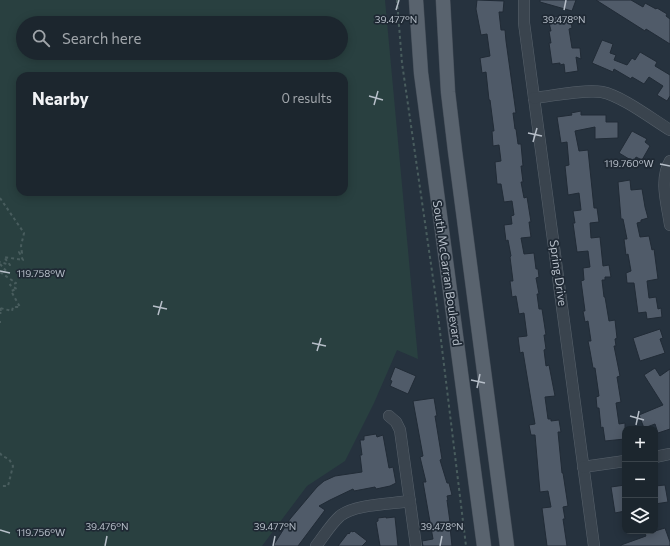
<!DOCTYPE html>
<html lang="en">
<head>
<meta charset="utf-8">
<style>
  body { margin:0; font-family:Commissioner,sans-serif; background:#252e36; color:#f1f3f6 }
  .controls { position:absolute; right:12px; bottom:12px; display:grid; overflow:hidden; border-radius:8px; box-shadow:0 2px 10px #0003 }
  .controls button { width:36px; height:36px; display:grid; place-items:center; padding:0; border:0; border-bottom:1px solid #3a434a; background:#1c262e; color:#f1f3f6; font:20px sans-serif }
  .list { margin:0; padding:0; list-style:none }
  h2 { display:flex; justify-content:space-between; align-items:center; height:52px; margin:0; padding:0 16px; font-size:17px }
  h2 small { font-size:13px; font-weight:400; color:#a0a5aa }
  .icon { flex:none; width:22px; height:22px; fill:none; stroke:currentColor; stroke-width:2; stroke-linecap:round; stroke-linejoin:round }
  .map { position:relative; flex:none; width:670px; height:546px; overflow:hidden }
  .search { position:absolute; background:#1c262e; box-shadow:0 2px 10px #0003; left:16px; top:16px; width:332px; height:44px; display:flex; align-items:center; gap:10px; box-sizing:border-box; padding:0 14px; border-radius:22px; color:#a0a5aa; font-size:15px }
  .panel { position:absolute; background:#1c262e; box-shadow:0 2px 10px #0003; left:16px; top:72px; width:332px; height:124px; border-radius:12px }
  .map>svg:first-child { display:block }
  .green { fill:#294040; fill-rule:evenodd }
  .building { fill:#505b69; stroke:#212b36 }
  .lines { fill:none; stroke-linecap:round; stroke-linejoin:round }
  .minor-casing { stroke:#58626c; stroke-width:12 }
  .major-casing { stroke:#444d58; stroke-width:15 }
  .path { stroke:#495d5e; stroke-width:2; stroke-dasharray:3 3; stroke-linecap:butt }
  .minor { stroke:#3a444e; stroke-width:11 }
  .major { stroke:#59636e; stroke-width:14 }
  .ticks { fill:none; stroke:#b7bfc9; stroke-width:1.5 }
  .labels { text-anchor:middle; stroke-width:3.5; stroke-linejoin:round; paint-order:stroke }
  .street-label { font-size:12px; fill:#b7bfc9; stroke:#1f2934 }
  .ticks-label { font-size:10px; text-anchor:middle; fill:#b7bfc9; stroke:#1f2934; stroke-width:3.5; stroke-linejoin:round; paint-order:stroke }
</style>
</head>
<body>
<div class="map">
<svg width="670" height="546" viewBox="0 0 670 546">
  <rect width="100%" height="100%" fill="#26323e"/>
  <!-- green -->
  <path class="green" d="M0,0H385L418,359L397,350L374,403L345,461L307,486L262,546H0ZM23,23H341V53H23ZM20,76H344V192H20Z"/>
  <!-- building -->
  <g class="building">
    <polygon points="477,0 504,1 503,12 499,12 501,30 505,30 506,41 516,113 513,113 515,129 516,129 518,144 521,144 523,166 521,166 523,182 521,182 524,198 527,197 531,222 529,222 531,237 521,238 524,254 534,253 536,269 538,269 539,277 536,278 539,294 537,294 539,309 542,309 546,335 544,335 546,349 544,350 546,366 549,365 555,396 545,397 548,419 551,419 551,421 559,420 561,432 558,432 562,473 563,473 568,506 563,507 565,519 563,519 567,546 547,546 542,508 551,507 548,491 540,492 535,435 531,435 529,425 535,424 523,352 520,353 518,337 527,336 524,313 519,314 516,296 512,297 510,281 513,281 510,257 511,256 508,240 506,241 504,225 512,224 511,216 514,215 512,201 504,202 501,184 497,184 495,162 501,161 499,145 493,146 492,131 494,131 490,100 489,100 486,72 482,73 480,58 490,56 487,34 481,35 476,9"/>
    <polygon points="540,0 576,0 572,11 540,2"/>
    <polygon points="596,0 631,0 643,7 645,3 656,9 657,8 667,14 666,16 670,19 670,44 646,29 645,31"/>
    <polygon points="570,14 572,28 569,29 572,48 580,48 581,59 576,57 578,71 565,73 564,64 560,65 560,63 552,64 549,43 551,43 549,31 551,31 548,18"/>
    <polygon points="602,40 613,44 610,53 616,55 614,60 627,65 632,58 635,60 640,52 657,62 655,66 670,75 670,96 667,101 657,95 663,86 649,77 644,84 632,77 631,79 614,69 613,72 592,63"/>
    <polygon points="581,111 581,115 606,115 606,122 618,122 618,138 595,139 595,127 575,131 579,151 588,150 594,208 597,208 599,222 590,223 591,238 600,237 603,266 609,265 611,277 605,277 605,280 602,280 604,297 605,297 609,321 615,320 617,338 615,339 616,346 614,346 620,376 617,377 621,402 616,403 619,424 625,423 625,439 605,441 603,427 601,428 599,408 597,408 596,397 599,396 595,368 593,368 590,351 588,341 591,341 588,321 585,322 583,311 585,311 581,281 584,280 583,268 590,267 588,251 577,252 573,223 575,223 573,211 581,210 579,193 568,195 565,166 569,165 567,142 561,143 557,117 572,115 571,113"/>
    <polygon points="632,131 647,139 645,142 650,146 642,160 636,157 634,162 619,153"/>
    <polygon points="630,180 631,190 642,189 645,207 648,218 641,220 641,222 637,223 640,237 649,236 652,250 654,249 658,279 647,281 649,298 656,297 658,309 661,308 662,317 647,319 646,312 638,313 634,283 627,283 626,273 631,271 628,254 626,255 624,239 627,239 623,219 621,219 618,182"/>
    <polygon points="660,329 663,338 660,339 665,353 640,361 633,338"/>
    <polygon points="395,367 416,376 408,394 390,386 392,381 390,380"/>
    <polygon points="655,368 660,376 670,369 670,429 658,433 655,424 644,428 639,415 663,405 644,375"/>
    <polygon points="434,398 437,416 435,416 442,459 440,460 447,483 449,483 452,495 447,496 448,500 447,500 450,522 450,527 452,546 423,546 422,541 433,539 423,482 426,482 420,457 423,456 413,401"/>
    <polygon points="376,434 377,437 383,435 389,468 393,467 396,483 390,486 376,489 375,487 354,491 353,489 330,500 319,506 325,510 298,546 273,546 290,519 317,487 324,481 335,476 362,472 360,455 362,455 360,440 364,440 364,436"/>
    <polygon points="625,485 625,511 615,513 611,487"/>
    <polygon points="665,485 668,502 655,504 655,486"/>
    <polygon points="386,517 386,518 395,517 398,546 380,546 376,522 378,521 378,518"/>
    <polygon points="665,528 670,542 670,546 621,546 621,545 646,536 645,534"/>
    <polygon points="351,531 353,532 354,531 367,541 362,546 338,546 348,533 349,534"/>
  </g>
  <g class="lines">
    <!-- minor casing -->
    <g class="minor-casing">
      <g id="minor">
        <polyline points="524,0 524,23 594,546"/>
        <path d="M534,98C553,96 584,89 602,92C622,96 652,119 670,130"/>
        <path d="M670,161C659,180 667,204 670,225"/>
        <polyline points="389,416 396,422 400,430 416,546"/>
        <polyline points="655,457 670,454"/>
        <polyline points="583,467 625,461"/>
        <path d="M316,546C324,536 330,525 340,516C354,504 391,504 410,501"/>
      </g>
    </g>
    <!-- major casing -->
    <g class="major-casing">
      <g id="major">
        <polyline points="416,0 421,73 484,546"/>
        <polyline points="443,0 448,92 455,151 507,546"/>
      </g>
    </g>
    <!-- path -->
    <g class="path">
      <polyline points="397,0 402,63 436,299 466,546"/>
      <polyline points="0,198 24,233 21,246 22,253 19,252 23,260 4,257 10,265 0,262"/>
      <polyline points="0,264 7,272 0,272 16,283 10,285 17,289 11,291 20,307 13,307 12,311 0,308"/>
      <polyline points="0,308 2,313 0,313"/>
      <polyline points="0,321 0,323"/>
      <polyline points="0,453 2,456 9,459 13,466 8,486 0,486"/>
    </g>
    <!-- minor -->
    <use href="#minor" class="minor"/>
    <!-- major -->
    <use href="#major" class="major"/>
  </g>
  <!-- ticks -->
  <path class="ticks" d="M396,10L399,0M564,10L566,0M369,96L383,100M374,105L378,91M528,133L542,136M533,142L537,128M660,164L670,166M0,271L10,273M153,306L167,309M158,315L162,301M312,343L326,346M317,351L321,338M471,380L485,383M477,388L480,374M630,416L644,420M636,425L639,411M0,530L10,533M105,546L107,536M273,546L275,536M440,546L442,536"/>
  <g class="labels">
    <!-- street labels -->
    <g class="street-label">
      <text transform="translate(447 273) rotate(82)" y="4">South McCarran Boulevard</text>
      <text transform="translate(558 273) rotate(82)" y="4">Spring Drive</text>
    </g>
  </g>
  <g class="ticks-label">
    <text x="396" y="23">39.477°N</text>
    <text x="564" y="23">39.478°N</text>
    <text x="629" y="167">119.760°W</text>
    <text x="41" y="277">119.758°W</text>
    <text x="107" y="530">39.476°N</text>
    <text x="275" y="530">39.477°N</text>
    <text x="442" y="530">39.478°N</text>
    <text x="41" y="536">119.756°W</text>
  </g>
</svg>
<div class="controls">
<button>+</button>
<button>−</button>
<button><svg class="icon" aria-label="layers" viewBox="0 0 24 24"><path d="M12 4l9 5-9 5-9-5zM3 14l9 5 9-5"/></svg></button>
</div>
<div class="search"><svg class="icon" aria-label="search" viewBox="0 0 24 24"><circle cx="10" cy="10" r="6"/><path d="M15 15l6 6"/></svg>Search here</div>
<section class="panel">
<h2>Nearby<small>0 results</small></h2>
<ul class="list">
</ul>
</section>
</div>
</body>
</html>
